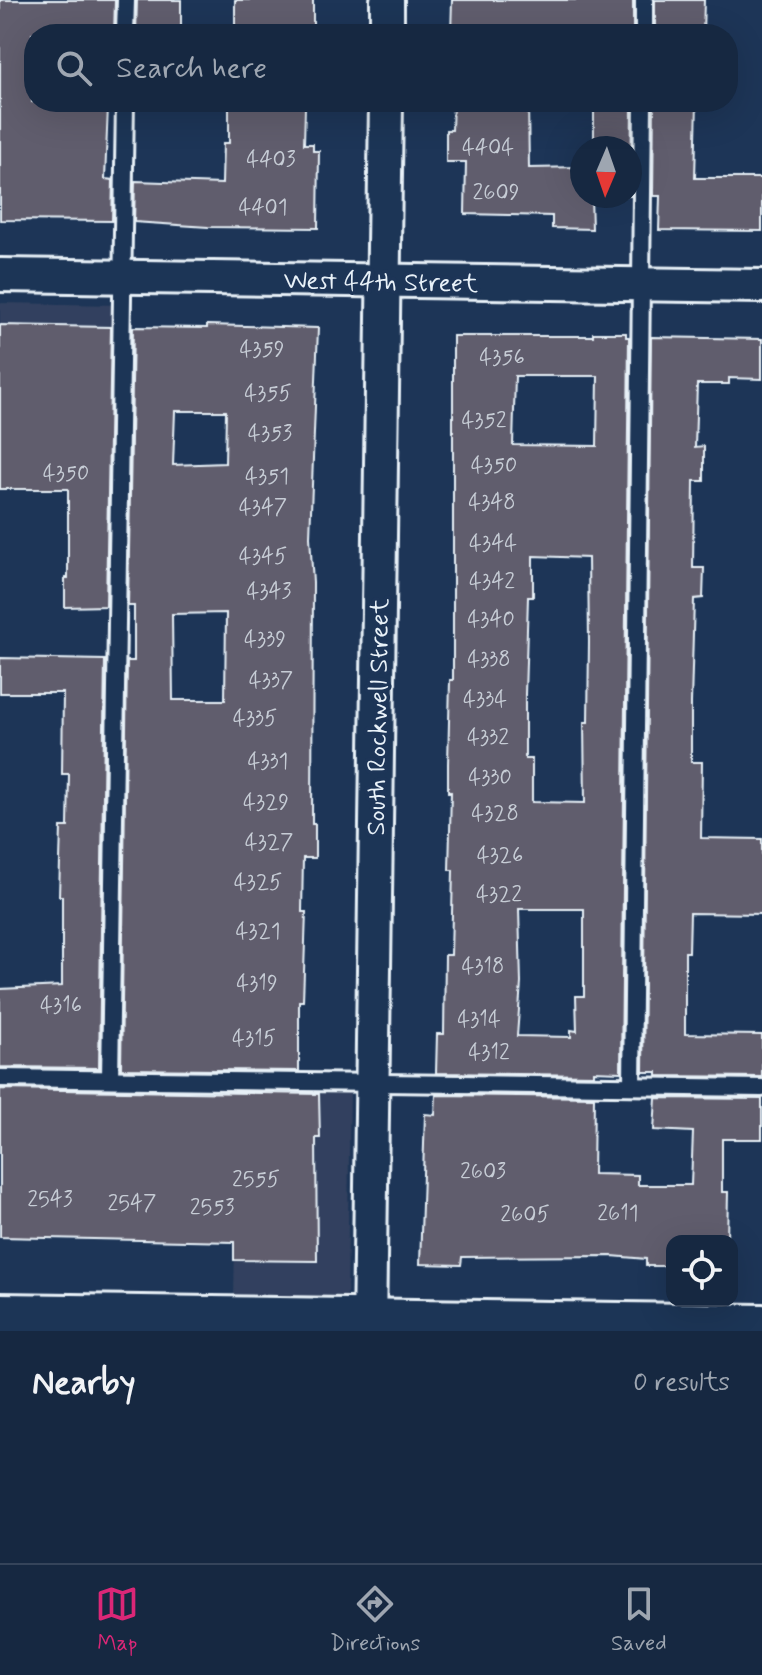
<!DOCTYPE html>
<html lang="en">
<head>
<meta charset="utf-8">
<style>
  body { margin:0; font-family:Mynerve,sans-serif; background:#23344c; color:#f1f3f6 }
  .controls { position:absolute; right:24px; bottom:24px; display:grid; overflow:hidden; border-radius:16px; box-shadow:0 8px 32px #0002 }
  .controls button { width:72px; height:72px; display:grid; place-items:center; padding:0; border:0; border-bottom:2px solid #35445a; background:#162841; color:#f1f3f6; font:40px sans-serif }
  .compass { position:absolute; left:570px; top:136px; width:72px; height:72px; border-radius:50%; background:#162841; box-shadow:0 8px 32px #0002; rotate:182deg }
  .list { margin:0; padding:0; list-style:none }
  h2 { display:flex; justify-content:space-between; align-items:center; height:104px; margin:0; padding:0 32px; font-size:34px }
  h2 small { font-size:26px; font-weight:400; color:#9ea6b1 }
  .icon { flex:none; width:44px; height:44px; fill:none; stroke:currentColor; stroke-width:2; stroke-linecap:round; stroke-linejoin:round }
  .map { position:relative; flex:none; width:762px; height:1331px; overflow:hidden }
  .search { position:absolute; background:#162841; box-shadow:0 8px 32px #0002; left:24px; right:24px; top:24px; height:88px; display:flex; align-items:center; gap:20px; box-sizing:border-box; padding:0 28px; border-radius:32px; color:#9ea6b1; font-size:30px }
  .sheet { height:232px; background:#162841 }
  nav { display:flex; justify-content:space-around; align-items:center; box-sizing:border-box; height:112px; border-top:2px solid #35445a; background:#162841; font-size:22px; color:#9ea6b1 }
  nav a { display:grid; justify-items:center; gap:4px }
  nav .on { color:#db2777 }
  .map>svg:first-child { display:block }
  .built { fill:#31415e }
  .building { fill:#605d6d; stroke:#e8f1f8; stroke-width:2; fill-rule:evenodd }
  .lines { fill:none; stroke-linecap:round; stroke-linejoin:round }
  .lane-casing { stroke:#e8f1f8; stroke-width:22 }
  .street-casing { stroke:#e8f1f8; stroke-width:38 }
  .secondary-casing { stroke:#e8f1f8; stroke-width:50 }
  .lane { stroke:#1d3557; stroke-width:16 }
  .street { stroke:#1d3557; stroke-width:32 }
  .secondary { stroke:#1d3557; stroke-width:44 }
  .labels { text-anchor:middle; stroke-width:7; stroke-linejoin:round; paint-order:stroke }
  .number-label { font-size:22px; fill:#c6ccd5 }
  .street-label { font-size:26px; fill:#e8f1f8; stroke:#1d3557 }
</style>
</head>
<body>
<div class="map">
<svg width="762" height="1331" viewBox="0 0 762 1331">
  <rect width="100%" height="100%" fill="#1d3557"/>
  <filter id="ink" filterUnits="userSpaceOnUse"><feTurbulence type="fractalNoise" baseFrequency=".0125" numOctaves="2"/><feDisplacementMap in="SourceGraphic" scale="16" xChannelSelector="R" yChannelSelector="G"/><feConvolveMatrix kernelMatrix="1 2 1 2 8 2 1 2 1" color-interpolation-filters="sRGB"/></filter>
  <g filter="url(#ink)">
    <!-- built -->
    <g class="built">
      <polygon points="0,303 122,305 121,371 0,370"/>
      <polygon points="238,1081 350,1082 347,1298 234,1296"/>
    </g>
    <!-- building -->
    <g class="building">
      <polygon points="0,0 115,0 114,34 32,34 32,102 108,106 105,179 113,180 112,221 0,220"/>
      <polygon points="137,0 181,0 181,34 136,34"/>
      <rect x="235" y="0" width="78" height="34"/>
      <polygon points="452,0 633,0 633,34 451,34"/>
      <polygon points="655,0 704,0 703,34 655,34"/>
      <polygon points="453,102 528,102 529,168 582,167 582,196 630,196 630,148 594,148 594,102 632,102 631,196 591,196 592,229 552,228 552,216 465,214 466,162 446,162 446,130 452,130"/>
      <polygon points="654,102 697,102 695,178 762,178 762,231 659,230 660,196 653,196"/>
      <polygon points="229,106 305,107 304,144 313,144 313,151 319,151 318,228 208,227 134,222 135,181 222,184 223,143 229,143"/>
      <polygon points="0,325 111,327 106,606 65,607 65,578 68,578 68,489 0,489"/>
      <path d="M207,325L318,328L310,537L313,583L312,824H315V858H303L302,912H306L303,1001H299V1071L121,1069L127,661H134V606H128L133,327L207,328ZM175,411H226L225,463L173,465ZM226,613L225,700H173L172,614Z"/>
      <path d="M593,333H626V337H629L621,1072L594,1071V1075L436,1073L437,1034H444L445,955H451L453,870H449L451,792H448V764L450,680H453V336H593ZM515,376H598L597,446L513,445ZM533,556L588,558L589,642L588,722H584L585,803L532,802V759H525V694L528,597H533ZM519,909H584V996H576L577,1031L571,1030V1037L517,1036L521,983Z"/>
      <polygon points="651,337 762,339 762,379 729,378 729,384 697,384 695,447 704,446 704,481 694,481 693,568 704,568 703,598 694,599 691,703 691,762 702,762 701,838 762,839 762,914 690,913 689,952 685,952 685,1034 762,1035 762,1077 657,1076 657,1072 643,1072"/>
      <polygon points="0,658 105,660 99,1068 0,1067 0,989 62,986 62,896 59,896 61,827 68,827 69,774 62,774 63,693 0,693"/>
      <polygon points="0,1089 319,1094 320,1138 316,1138 317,1261 234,1260 234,1242 0,1237"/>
      <polygon points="436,1095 594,1097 593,1174 638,1175 638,1185 691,1185 693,1132 654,1130 656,1098 762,1099 762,1139 722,1139 722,1192 728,1192 727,1241 672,1241 672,1266 646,1266 646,1259 612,1256 462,1257 461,1265 420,1264 425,1114 435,1115"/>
    </g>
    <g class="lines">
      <!-- lane casing -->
      <g class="lane-casing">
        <g id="lane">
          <polyline points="125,34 126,0"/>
          <polyline points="644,34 644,0"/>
          <polyline points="0,1078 762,1088"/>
          <polyline points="110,1079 125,102"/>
          <polyline points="632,1086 643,102"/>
        </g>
      </g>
      <!-- street casing -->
      <g class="street-casing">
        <g id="street">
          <polyline points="387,34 387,0"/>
          <polyline points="0,275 762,286"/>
          <polyline points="369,1331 386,102"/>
        </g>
      </g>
      <!-- secondary casing -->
      <g class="secondary-casing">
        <polyline id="secondary" points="0,1316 762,1327"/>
      </g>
      <!-- lane -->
      <use href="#lane" class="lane"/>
      <!-- street -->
      <use href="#street" class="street"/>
      <!-- secondary -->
      <use href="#secondary" class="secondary"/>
    </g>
  </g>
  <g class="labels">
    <!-- number labels -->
    <g class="number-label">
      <text x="488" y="154">4404</text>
      <text x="271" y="166">4403</text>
      <text x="496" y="199">2609</text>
      <text x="263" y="214">4401</text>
      <text x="262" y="356">4359</text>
      <text x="502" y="364">4356</text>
      <text x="268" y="400">4355</text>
      <text x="484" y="427">4352</text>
      <text x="270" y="440">4353</text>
      <text x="494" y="472">4350</text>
      <text x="66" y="480">4350</text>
      <text x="267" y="483">4351</text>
      <text x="492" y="509">4348</text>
      <text x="263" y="514">4347</text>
      <text x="493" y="550">4344</text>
      <text x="263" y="563">4345</text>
      <text x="492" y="588">4342</text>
      <text x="269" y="598">4343</text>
      <text x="491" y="626">4340</text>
      <text x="265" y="646">4339</text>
      <text x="489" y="666">4338</text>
      <text x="271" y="687">4337</text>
      <text x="485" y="706">4334</text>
      <text x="255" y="725">4335</text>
      <text x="488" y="744">4332</text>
      <text x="268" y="768">4331</text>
      <text x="490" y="784">4330</text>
      <text x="266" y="809">4329</text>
      <text x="495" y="820">4328</text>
      <text x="269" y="849">4327</text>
      <text x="500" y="862">4326</text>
      <text x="258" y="889">4325</text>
      <text x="499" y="901">4322</text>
      <text x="258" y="938">4321</text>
      <text x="483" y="973">4318</text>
      <text x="257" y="990">4319</text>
      <text x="61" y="1012">4316</text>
      <text x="479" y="1026">4314</text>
      <text x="254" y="1045">4315</text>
      <text x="489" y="1059">4312</text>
      <text x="483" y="1178">2603</text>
      <text x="256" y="1186">2555</text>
      <text x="50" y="1206">2543</text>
      <text x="132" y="1210">2547</text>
      <text x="212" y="1214">2553</text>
      <text x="618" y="1220">2611</text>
      <text x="525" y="1221">2605</text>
    </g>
    <!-- street labels -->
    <g class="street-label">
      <text transform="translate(381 281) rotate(1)" y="9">West 44th Street</text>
      <text transform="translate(377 717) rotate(-89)" y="9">South Rockwell Street</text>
    </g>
  </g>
</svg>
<div class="controls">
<button><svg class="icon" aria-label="locate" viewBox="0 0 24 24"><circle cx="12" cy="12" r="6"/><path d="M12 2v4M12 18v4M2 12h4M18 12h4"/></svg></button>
</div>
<svg class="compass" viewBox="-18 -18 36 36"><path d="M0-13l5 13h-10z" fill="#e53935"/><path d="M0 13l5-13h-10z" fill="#9ea6b1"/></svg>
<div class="search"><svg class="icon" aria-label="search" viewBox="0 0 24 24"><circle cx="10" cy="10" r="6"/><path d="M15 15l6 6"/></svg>Search here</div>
</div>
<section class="sheet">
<h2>Nearby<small>0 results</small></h2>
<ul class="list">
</ul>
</section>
<nav>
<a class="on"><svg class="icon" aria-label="map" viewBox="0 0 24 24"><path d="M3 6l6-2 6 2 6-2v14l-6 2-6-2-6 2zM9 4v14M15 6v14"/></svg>Map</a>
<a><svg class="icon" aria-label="directions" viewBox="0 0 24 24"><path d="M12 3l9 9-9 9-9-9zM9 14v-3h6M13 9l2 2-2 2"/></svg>Directions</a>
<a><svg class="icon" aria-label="saved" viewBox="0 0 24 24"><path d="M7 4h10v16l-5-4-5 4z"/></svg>Saved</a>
</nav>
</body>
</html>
